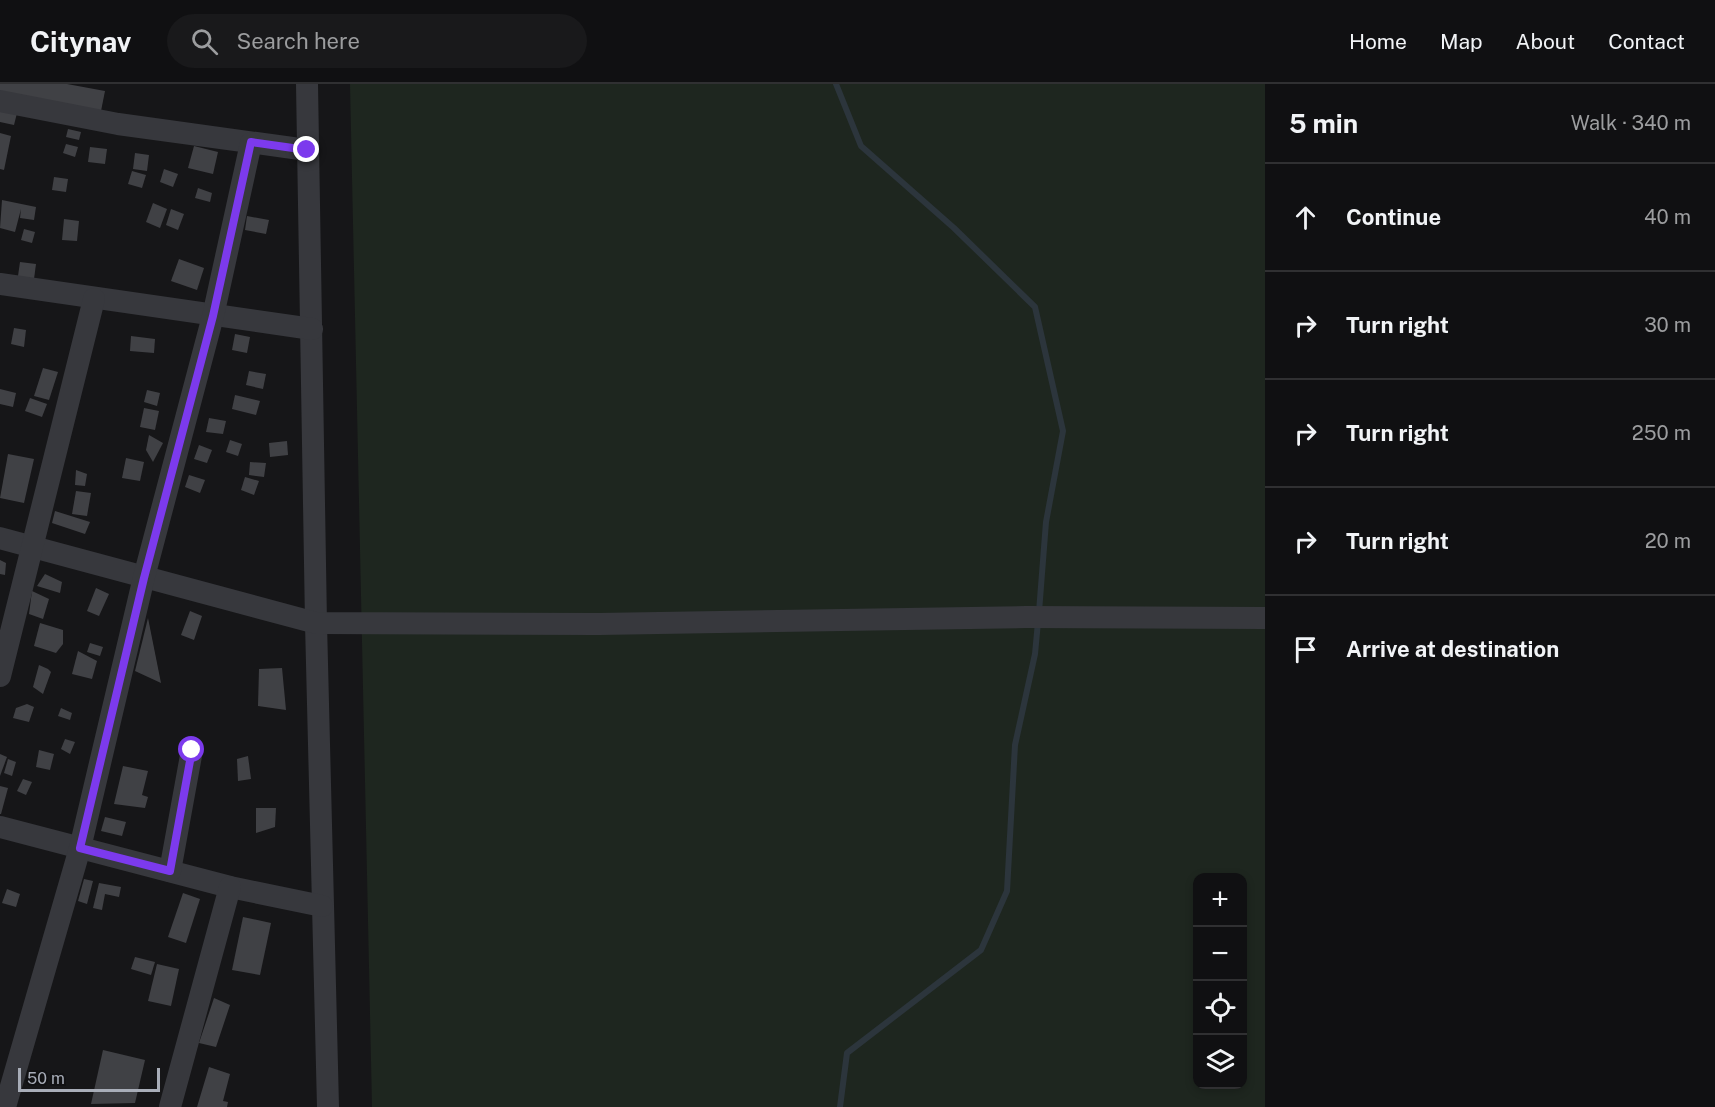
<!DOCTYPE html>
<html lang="en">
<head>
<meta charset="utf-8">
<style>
  body { margin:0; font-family:"Public Sans",sans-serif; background:#19191b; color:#f1f3f6 }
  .controls { position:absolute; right:18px; bottom:18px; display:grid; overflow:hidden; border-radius:12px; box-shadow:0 3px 9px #0003 }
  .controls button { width:54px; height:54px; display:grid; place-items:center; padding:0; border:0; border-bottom:2px solid #303032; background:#101012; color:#f1f3f6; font:30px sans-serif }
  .scale { position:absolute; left:18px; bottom:15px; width:142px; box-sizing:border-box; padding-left:6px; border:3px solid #a8adb8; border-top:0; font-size:16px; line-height:21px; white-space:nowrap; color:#a8adb8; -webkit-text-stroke:4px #111113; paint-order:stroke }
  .stop { position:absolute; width:18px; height:18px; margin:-14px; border:4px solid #7c3aed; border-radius:50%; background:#fff }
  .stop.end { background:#7c3aed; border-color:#fff; box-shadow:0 2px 6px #0008 }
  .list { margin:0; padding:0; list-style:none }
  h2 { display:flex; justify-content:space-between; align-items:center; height:78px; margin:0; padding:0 24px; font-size:26px }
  h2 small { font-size:20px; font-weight:400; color:#9c9d9f }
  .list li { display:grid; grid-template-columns:39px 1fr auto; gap:18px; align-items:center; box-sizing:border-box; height:108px; padding:0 24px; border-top:2px solid #303032 }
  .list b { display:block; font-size:22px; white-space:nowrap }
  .list em { font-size:20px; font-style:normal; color:#9c9d9f }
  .icon { flex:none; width:33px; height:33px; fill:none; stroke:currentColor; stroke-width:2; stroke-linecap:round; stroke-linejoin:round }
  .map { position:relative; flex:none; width:1265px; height:1023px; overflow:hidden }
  header { display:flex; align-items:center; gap:36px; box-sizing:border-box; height:84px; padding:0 30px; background:#101012; border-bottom:2px solid #303032 }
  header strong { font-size:28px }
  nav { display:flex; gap:33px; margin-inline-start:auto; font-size:21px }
  .search { width:420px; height:54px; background:#19191b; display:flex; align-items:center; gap:15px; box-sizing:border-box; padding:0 21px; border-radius:33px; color:#9c9d9f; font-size:22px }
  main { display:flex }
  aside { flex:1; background:#101012 }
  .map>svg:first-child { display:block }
  .green { fill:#1e261f; fill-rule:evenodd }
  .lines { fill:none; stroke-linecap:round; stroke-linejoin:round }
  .stream { stroke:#2c353c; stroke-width:6 }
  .building { fill:#404145 }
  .minor { stroke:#37383d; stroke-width:22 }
  .route { stroke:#7c3aed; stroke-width:8 }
</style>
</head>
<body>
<header>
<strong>Citynav</strong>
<div class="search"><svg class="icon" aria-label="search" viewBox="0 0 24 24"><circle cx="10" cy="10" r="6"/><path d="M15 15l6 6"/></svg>Search here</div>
<nav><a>Home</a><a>Map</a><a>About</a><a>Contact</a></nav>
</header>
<main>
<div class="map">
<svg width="1265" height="1023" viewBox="0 0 1265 1023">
  <rect width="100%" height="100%" fill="#161618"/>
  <!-- green -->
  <path class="green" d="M350,0H1265V1023H372ZM1198,794H1242V1000H1198Z"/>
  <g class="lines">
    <!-- stream -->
    <g class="stream">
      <polyline points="836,0 861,62 954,144 1035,223 1063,347 1046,438 1039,528"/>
      <polyline points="840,1023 847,969 981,866 1007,807 1015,661 1035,570 1038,538"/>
    </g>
  </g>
  <!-- building -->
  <g class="building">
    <polygon points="0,0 67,0 105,7 101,27 0,7"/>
    <polygon points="0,26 17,29 14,41 0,38"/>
    <polygon points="68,45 81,48 79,56 66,53"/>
    <polygon points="0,49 11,52 4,86 0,85"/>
    <polygon points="66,60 78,63 75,73 63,69"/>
    <polygon points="194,62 218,68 213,90 188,84"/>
    <polygon points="90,63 107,65 105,80 88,78"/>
    <polygon points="135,69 149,71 147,87 133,85"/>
    <polygon points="164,85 178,90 173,103 160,98"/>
    <polygon points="132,87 146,91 142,104 128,100"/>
    <polygon points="54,93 68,95 66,108 52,106"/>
    <polygon points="198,104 212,109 210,118 195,114"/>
    <polygon points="2,116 36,123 34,136 20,134 21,125 15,148 0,144"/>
    <polygon points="153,119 167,125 160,144 146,138"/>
    <polygon points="171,125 184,130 178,146 166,141"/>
    <polygon points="247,132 269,136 266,150 245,146"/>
    <polygon points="64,135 79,137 77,157 62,156"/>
    <polygon points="24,145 35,148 32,159 21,156"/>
    <polygon points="179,175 204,184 197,206 171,197"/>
    <polygon points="20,178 36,180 34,195 18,192"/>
    <polygon points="14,244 26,246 24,263 11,260"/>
    <polygon points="235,250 250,253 247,269 232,266"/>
    <polygon points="131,252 155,255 154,269 130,267"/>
    <polygon points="43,284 58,288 49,316 34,312"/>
    <polygon points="249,287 266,290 263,305 246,301"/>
    <polygon points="0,305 16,309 13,323 0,320"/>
    <polygon points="147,306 160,309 157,322 144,318"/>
    <polygon points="235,311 260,317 256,331 232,325"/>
    <polygon points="30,314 47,320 42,333 25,327"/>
    <polygon points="144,324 159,327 155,346 140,343"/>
    <polygon points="209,334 226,337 223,350 206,348"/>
    <polygon points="149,351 163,359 153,378 146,366"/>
    <polygon points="230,356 242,360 238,372 226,368"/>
    <polygon points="287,357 288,371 270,373 269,359"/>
    <polygon points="199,361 212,366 207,379 194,375"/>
    <polygon points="8,370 34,375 24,419 0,414"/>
    <polygon points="126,374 144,378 140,397 122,394"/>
    <polygon points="250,378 266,379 264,393 249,391"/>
    <polygon points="76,386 87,390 85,402 75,401"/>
    <polygon points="189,391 205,396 200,409 185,403"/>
    <polygon points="245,393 259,397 254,411 241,406"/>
    <polygon points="76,407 91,409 87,432 72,430"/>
    <polygon points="55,427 90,438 85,450 52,439"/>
    <polygon points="0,476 6,479 5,491 0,490"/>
    <polygon points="45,490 62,498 60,509 37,502"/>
    <polygon points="96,504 109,510 99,532 87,527"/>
    <polygon points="32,507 49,515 43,535 29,530"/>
    <polygon points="190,527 202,532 194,556 181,551"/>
    <polygon points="148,534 161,599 135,587"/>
    <polygon points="40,539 63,546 63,560 56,569 34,562"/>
    <polygon points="90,559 103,563 100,572 87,568"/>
    <polygon points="78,567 97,577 92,595 72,590"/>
    <polygon points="39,581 48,585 51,588 43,610 33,603"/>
    <polygon points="282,584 286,626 258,622 259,585"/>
    <polygon points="27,620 34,623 29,638 13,634 16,624"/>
    <polygon points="61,624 72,629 70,636 58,632"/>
    <polygon points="65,655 75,658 70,670 61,665"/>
    <polygon points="39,666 54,670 50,686 36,683"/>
    <polygon points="0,670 7,673 0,692"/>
    <polygon points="248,672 251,695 238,697 237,675"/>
    <polygon points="8,675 16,678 12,692 4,689"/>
    <polygon points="123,682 148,687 142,711 148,713 145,724 114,720"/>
    <polygon points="23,695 32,698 26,711 17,707"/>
    <polygon points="0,702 8,704 1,730 0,730"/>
    <polygon points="256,724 276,724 275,743 256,749"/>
    <polygon points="105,733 126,738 122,752 101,747"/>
    <polygon points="84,795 93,797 87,820 78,817"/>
    <polygon points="99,799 121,803 119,813 105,810 102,826 93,824"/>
    <polygon points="7,805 20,810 16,823 2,819"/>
    <polygon points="183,809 200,815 186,859 168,853"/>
    <polygon points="243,833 271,839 260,891 232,886"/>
    <polygon points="135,873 155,878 151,891 131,885"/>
    <polygon points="157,880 179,885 171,922 148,917"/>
    <polygon points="214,914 230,921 216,963 199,959"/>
    <polygon points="103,966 145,976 135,1019 91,1020"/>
    <polygon points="209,983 230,990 223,1017 228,1018 227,1023 197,1023"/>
  </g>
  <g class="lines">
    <!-- minor -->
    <g class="minor">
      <polyline points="307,0 316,539 328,1023"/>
      <polyline points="0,17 118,40 307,66"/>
      <polyline points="0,200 312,245"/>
      <polyline points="0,454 316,539 599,540 1026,533 1265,534"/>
      <polyline points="0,592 94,215"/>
      <polyline points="0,743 230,803 322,822"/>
      <polyline points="170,787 192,666"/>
      <polyline points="5,1023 80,764 144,493 213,232 251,59"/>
      <polyline points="170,1023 230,803"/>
    </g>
  </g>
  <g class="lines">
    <!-- route -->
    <polyline class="route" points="192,666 170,787 80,764 144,494 213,232 251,58 307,66"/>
  </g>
</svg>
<div class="controls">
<button>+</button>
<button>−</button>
<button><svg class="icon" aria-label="locate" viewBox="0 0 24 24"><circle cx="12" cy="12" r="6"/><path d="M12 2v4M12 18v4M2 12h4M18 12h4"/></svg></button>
<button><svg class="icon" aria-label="layers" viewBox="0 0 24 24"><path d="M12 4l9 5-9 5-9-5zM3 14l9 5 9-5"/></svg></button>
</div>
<div class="scale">50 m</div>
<div class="stop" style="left:192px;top:666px"></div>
<div class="stop end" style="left:307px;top:66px"></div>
</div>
<aside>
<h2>5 min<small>Walk · 340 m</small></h2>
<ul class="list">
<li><svg class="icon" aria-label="ahead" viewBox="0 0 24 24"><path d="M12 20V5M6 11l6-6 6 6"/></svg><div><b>Continue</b></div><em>40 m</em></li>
<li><svg class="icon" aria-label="right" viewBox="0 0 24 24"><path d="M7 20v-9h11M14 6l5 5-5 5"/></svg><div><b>Turn right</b></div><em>30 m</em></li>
<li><svg class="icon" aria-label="right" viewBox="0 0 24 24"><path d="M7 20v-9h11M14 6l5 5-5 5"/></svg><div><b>Turn right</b></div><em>250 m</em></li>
<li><svg class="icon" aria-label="right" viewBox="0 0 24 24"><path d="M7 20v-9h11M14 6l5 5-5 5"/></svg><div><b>Turn right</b></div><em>20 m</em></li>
<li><svg class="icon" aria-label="arrive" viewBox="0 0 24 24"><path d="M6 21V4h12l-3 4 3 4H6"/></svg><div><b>Arrive at destination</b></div></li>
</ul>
</aside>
</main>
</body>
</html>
